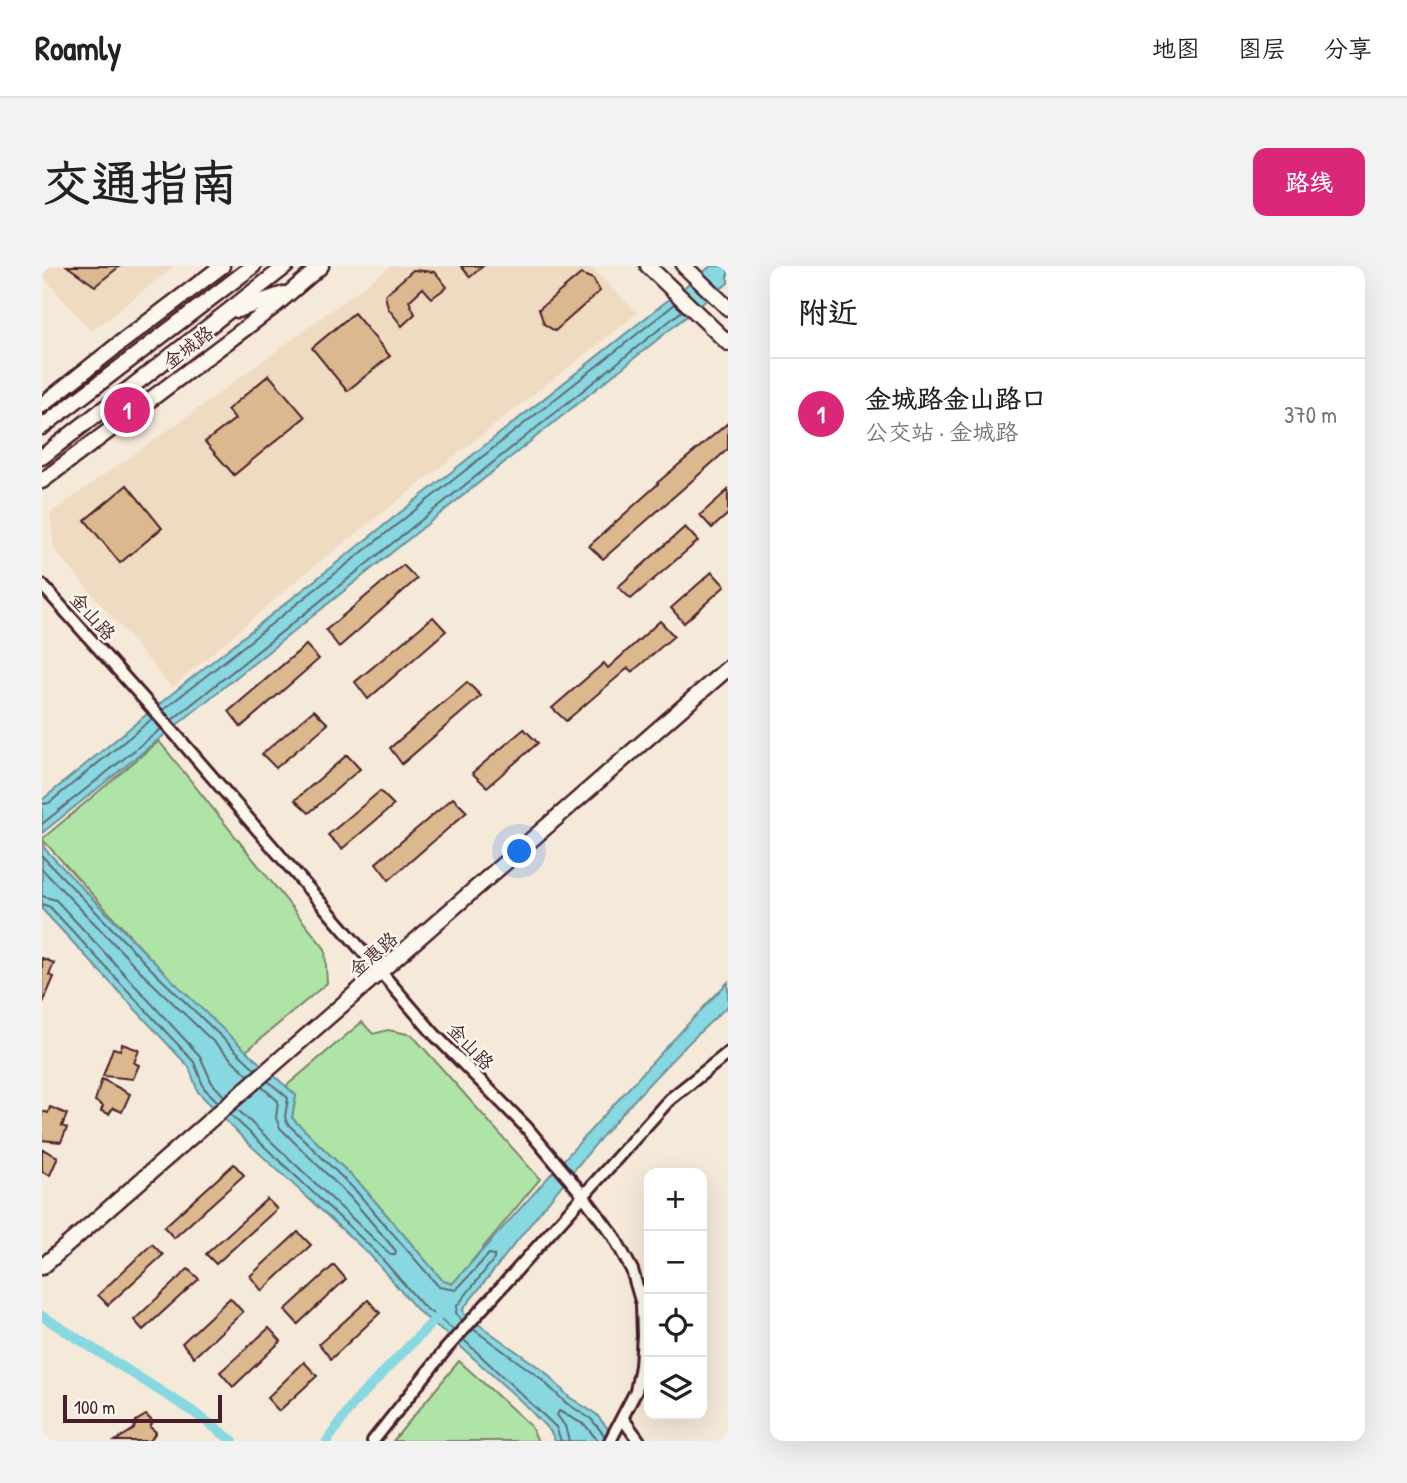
<!DOCTYPE html>
<html lang="zh">
<head>
<meta charset="utf-8">
<style>
  body { margin:0; font-family:"Patrick Hand","LXGW WenKai TC",sans-serif; background:#f2f2f2; color:#222 }
  .controls { position:absolute; right:21px; bottom:21px; display:grid; overflow:hidden; border-radius:14px; box-shadow:0 7px 28px #0002 }
  .controls button { width:63px; height:63px; display:grid; place-items:center; padding:0; border:0; border-bottom:2px solid #e0e0e0; background:#fff; color:#222; font:35px sans-serif }
  .scale { position:absolute; left:21px; bottom:18px; width:159px; box-sizing:border-box; padding-left:7px; border:4px solid #4a1f2b; border-top:0; font-size:19px; line-height:24px; white-space:nowrap; color:#4a1f2b; -webkit-text-stroke:5px #fbf7ec; paint-order:stroke }
  .you { position:absolute; left:478px; top:586px; width:24px; height:24px; margin:-18px; border:5px solid #fff; border-radius:50%; background:#1a73e8; box-shadow:0 0 0 10px #1a73e833 }
  .badge { display:grid; place-items:center; width:46px; height:46px; border-radius:50%; background:#db2777; color:#fff; font-size:23px; font-weight:700 }
  .pin { position:absolute; translate:-50% -50%; border:4px solid #fff; box-shadow:0 2px 7px #0006 }
  .list { margin:0; padding:0; list-style:none }
  h2 { display:flex; justify-content:space-between; align-items:center; height:91px; margin:0; padding:0 28px; font-size:30px }
  h2 small { font-size:23px; font-weight:400; color:#767676 }
  .list li { display:grid; grid-template-columns:46px 1fr auto; gap:21px; align-items:center; box-sizing:border-box; height:112px; padding:0 28px; border-top:2px solid #e0e0e0 }
  .list b { display:block; font-size:26px; white-space:nowrap }
  .list p { margin:0; font-size:23px; white-space:nowrap; color:#767676 }
  .list em { font-size:23px; font-style:normal; color:#767676 }
  .icon { flex:none; width:38px; height:38px; fill:none; stroke:currentColor; stroke-width:2; stroke-linecap:round; stroke-linejoin:round }
  .map { position:relative; flex:none; width:686px; height:1175px; overflow:hidden; border-radius:14px }
  header { display:flex; align-items:center; gap:42px; box-sizing:border-box; height:98px; padding:0 35px; background:#fff; border-bottom:2px solid #e0e0e0 }
  header strong { font-size:33px }
  nav { display:flex; gap:38px; margin-inline-start:auto; font-size:24px }
  .intro { display:flex; align-items:center; justify-content:space-between; box-sizing:border-box; height:168px; padding:0 42px }
  h1 { margin:0; font-size:49px }
  .button { padding:18px 32px; border-radius:14px; background:#db2777; color:#fff; font-size:24px; font-weight:700 }
  main { display:flex; gap:42px; padding:0 42px }
  aside { flex:1; background:#fff; border-radius:14px; box-shadow:0 7px 28px #0002 }
  .map>svg:first-child { display:block }
  .built { fill:#eedbc2 }
  .green { fill:#afe4a7; stroke:#7c8269; stroke-width:2 }
  .water { fill:#87d8e0; stroke:#6f8e98; stroke-width:2 }
  .lines { fill:none; stroke-linecap:round; stroke-linejoin:round }
  .shore { stroke:#626973; stroke-width:2 }
  .canal { stroke:#87d8e0; stroke-width:10 }
  .building { fill:#dcb88e; stroke:#4a1f2b; stroke-width:2 }
  .minor-casing { stroke:#4a1f2b; stroke-width:16 }
  .major-casing { stroke:#4a1f2b; stroke-width:19 }
  .minor { stroke:#fbf7ec; stroke-width:10 }
  .major { stroke:#fbf7ec; stroke-width:14 }
  .labels { text-anchor:middle; stroke-width:5; stroke-linejoin:round; paint-order:stroke }
  .street-label { font-size:19px; fill:#4a1f2b; stroke:#fbf7ec }
</style>
</head>
<body>
<header>
<strong>Roamly</strong>
<nav><a>地图</a><a>图层</a><a>分享</a></nav>
</header>
<div class="intro"><h1>交通指南</h1><a class="button">路线</a></div>
<main>
<div class="map">
<svg width="686" height="1175" viewBox="0 0 686 1175">
  <rect width="100%" height="100%" fill="#f5ead9"/>
  <filter id="ink" filterUnits="userSpaceOnUse"><feTurbulence type="fractalNoise" baseFrequency=".0143" numOctaves="2"/><feDisplacementMap in="SourceGraphic" scale="14" xChannelSelector="R" yChannelSelector="G"/><feConvolveMatrix kernelMatrix="1 2 1 2 8 2 1 2 1" color-interpolation-filters="sRGB"/></filter>
  <g filter="url(#ink)">
    <!-- built -->
    <g class="built">
      <polygon points="0,0 133,0 49,66 0,9"/>
      <polygon points="349,0 547,0 596,47 266,305 130,422 12,283 8,247 143,152"/>
    </g>
    <!-- green -->
    <g class="green">
      <polygon points="117,475 283,683 285,717 203,786 118,703 0,573"/>
      <polygon points="320,756 331,768 346,764 370,769 498,913 411,1018 401,1015 320,920 250,852 254,830 243,821"/>
      <polygon points="417,1095 488,1159 496,1175 351,1175"/>
    </g>
    <!-- water -->
    <g class="water">
      <polygon points="669,0 686,0 686,17 0,567 0,534 137,422"/>
      <path d="M0,574L3,583C84,668 165,753 254,829L250,852L320,920L401,1015L410,1018C502,917 591,814 686,716V740C586,829 504,939 421,1043L422,1048L502,1105L527,1131L554,1148L576,1175H513L509,1166L479,1135L406,1069L377,1046L329,990L204,875L156,826L147,801L0,643Z"/>
    </g>
    <g class="lines">
      <!-- shore -->
      <g class="shore">
        <polyline points="121,444 633,38"/>
        <polyline points="130,454 640,45"/>
        <polyline points="0,538 7,537 110,453"/>
        <polyline points="0,558 119,463"/>
        <polyline points="0,590 114,708 213,803"/>
        <polyline points="0,603 107,714 206,809"/>
        <polyline points="0,630 14,634 158,790 170,817 182,830"/>
        <polyline points="0,638 8,641 152,796 162,822 176,836"/>
        <polyline points="226,815 246,832 243,851 245,857 314,925 397,1021 414,1024 447,988 452,989 452,993 415,1040 414,1047 420,1055"/>
        <polyline points="195,843 349,989 353,989 354,985 308,931 238,862 234,852 236,835 220,821"/>
        <polyline points="188,848 334,986 382,1041 412,1064"/>
        <polyline points="431,1063 497,1111 524,1137 549,1153 563,1170"/>
        <polyline points="422,1074 514,1161 519,1175"/>
        <polyline points="527,1175 523,1160 515,1149 517,1145 543,1159 556,1175"/>
      </g>
      <!-- canal -->
      <g class="canal">
        <polyline points="0,1050 150,1145 191,1175"/>
        <polyline points="285,1175 311,1138 399,1047"/>
      </g>
    </g>
    <!-- building -->
    <g class="building">
      <polygon points="25,0 78,0 53,20"/>
      <polygon points="419,0 441,0 428,11"/>
      <polygon points="371,4 393,6 405,21 390,32 381,22 367,35 373,48 360,60 346,42 343,29"/>
      <polygon points="539,8 551,13 558,25 513,65 502,58 497,43"/>
      <polygon points="312,47 348,90 305,125 270,82"/>
      <polygon points="227,109 263,151 192,209 163,176 193,153 185,144"/>
      <polygon points="686,157 686,183 561,293 547,280 616,218 615,217"/>
      <polygon points="85,219 120,262 78,297 43,254"/>
      <polygon points="686,224 686,248 670,262 658,249"/>
      <polygon points="643,261 656,275 589,333 576,321"/>
      <polygon points="361,299 375,313 297,381 284,364"/>
      <polygon points="670,306 683,320 642,357 629,342"/>
      <polygon points="391,351 404,365 326,433 313,416"/>
      <polygon points="618,355 632,370 590,406 586,402 524,455 510,442 562,397 566,402"/>
      <polygon points="264,379 277,393 199,461 187,445"/>
      <polygon points="425,416 439,430 360,498 348,482"/>
      <polygon points="272,444 286,458 234,502 220,488"/>
      <polygon points="482,463 496,477 445,521 430,507"/>
      <polygon points="305,489 318,503 267,547 253,534"/>
      <polygon points="338,525 352,539 300,583 286,569"/>
      <polygon points="411,532 425,546 347,614 334,597"/>
      <polygon points="0,692 12,697 7,709 12,711 0,739"/>
      <polygon points="80,778 97,784 92,797 97,799 91,813 61,810 71,782 78,784"/>
      <polygon points="60,813 88,828 80,846 71,842 67,848 59,845 61,840 53,835"/>
      <polygon points="8,841 25,848 20,860 25,862 19,876 0,874 0,845 6,847"/>
      <polygon points="0,883 16,891 8,909 0,906"/>
      <polygon points="192,898 202,909 132,972 122,961"/>
      <polygon points="225,933 235,943 174,998 164,988"/>
      <polygon points="256,966 269,979 220,1025 208,1010"/>
      <polygon points="110,978 121,989 66,1039 56,1029"/>
      <polygon points="292,999 304,1013 256,1058 243,1044"/>
      <polygon points="146,1003 157,1013 101,1064 92,1054"/>
      <polygon points="188,1032 201,1046 152,1091 140,1077"/>
      <polygon points="326,1034 338,1047 289,1093 277,1078"/>
      <polygon points="227,1062 239,1075 191,1121 178,1106"/>
      <polygon points="262,1096 275,1110 237,1145 225,1132"/>
      <polygon points="104,1149 111,1156 108,1161 114,1166 108,1175 73,1175 92,1163 94,1155"/>
    </g>
    <g class="lines">
      <!-- minor casing -->
      <g class="minor-casing">
        <g id="minor">
          <polyline points="0,319 134,469 392,768 484,861 536,923 571,969 590,1004 600,1038 601,1069 599,1100 594,1125 568,1175"/>
          <polyline points="581,1153 597,1175"/>
          <polyline points="331,1175 404,1083 627,834 686,787"/>
        </g>
      </g>
      <!-- major casing -->
      <g class="major-casing">
        <g id="major">
          <polyline points="606,0 686,77"/>
          <polyline points="642,0 686,42"/>
          <polyline points="195,44 242,28"/>
          <polyline points="0,139 77,78 180,0"/>
          <polyline points="0,161 211,0"/>
          <polyline points="0,191 244,0"/>
          <polyline points="0,215 230,42 279,0"/>
          <polyline points="0,1001 686,402"/>
        </g>
      </g>
      <!-- minor -->
      <use href="#minor" class="minor"/>
      <!-- major -->
      <use href="#major" class="major"/>
    </g>
  </g>
  <g class="labels">
    <!-- street labels -->
    <g class="street-label">
      <text transform="translate(146 81) rotate(-37)" y="7">金城路</text>
      <text transform="translate(51 350) rotate(48)" y="7">金山路</text>
      <text transform="translate(331 688) rotate(-41)" y="7">金惠路</text>
      <text transform="translate(429 780) rotate(46)" y="7">金山路</text>
    </g>
  </g>
</svg>
<div class="controls">
<button>+</button>
<button>−</button>
<button><svg class="icon" aria-label="locate" viewBox="0 0 24 24"><circle cx="12" cy="12" r="6"/><path d="M12 2v4M12 18v4M2 12h4M18 12h4"/></svg></button>
<button><svg class="icon" aria-label="layers" viewBox="0 0 24 24"><path d="M12 4l9 5-9 5-9-5zM3 14l9 5 9-5"/></svg></button>
</div>
<div class="scale">100 m</div>
<div class="you"></div>
<div class="pin badge" style="left:85px;top:144px">1</div>
</div>
<aside>
<h2>附近<small></small></h2>
<ul class="list">
<li><span class="badge">1</span><div><b>金城路金山路口</b><p>公交站 · 金城路</p></div><em>370 m</em></li>
</ul>
</aside>
</main>
</body>
</html>
